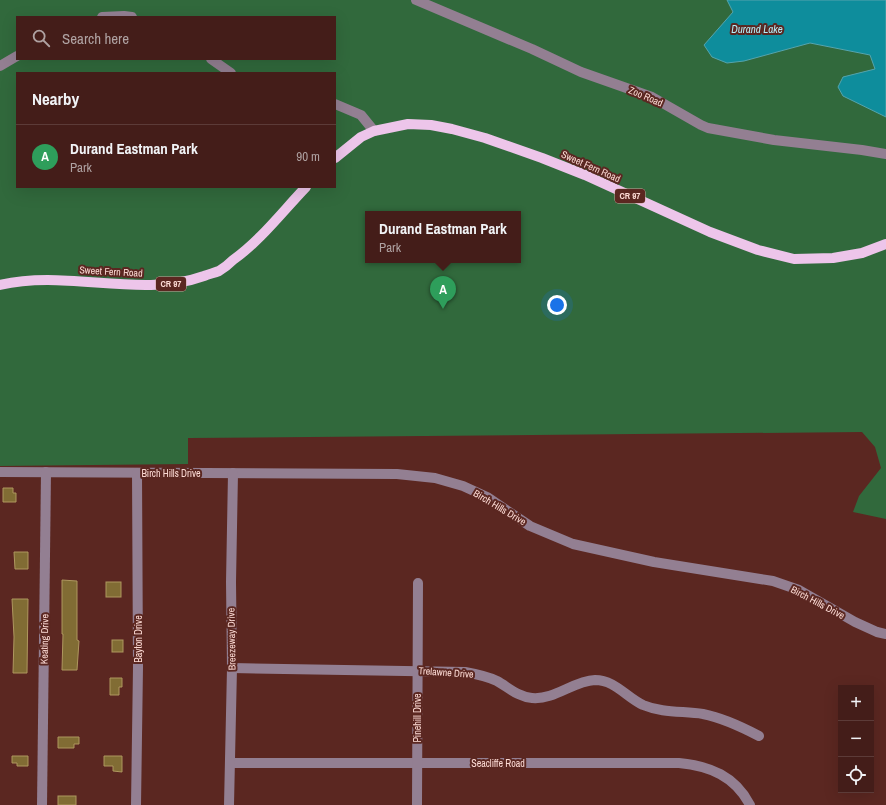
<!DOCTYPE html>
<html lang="en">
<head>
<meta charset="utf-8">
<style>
  body { margin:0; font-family:"Archivo Narrow",sans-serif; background:#4e2a26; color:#f1f3f6 }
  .controls { position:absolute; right:12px; bottom:12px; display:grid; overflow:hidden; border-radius:0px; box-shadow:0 4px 16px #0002 }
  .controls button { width:36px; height:36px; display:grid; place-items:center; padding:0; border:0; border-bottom:1px solid #5c3b38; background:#441d19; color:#f1f3f6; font:20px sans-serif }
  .you { position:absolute; left:557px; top:305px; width:14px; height:14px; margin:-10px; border:3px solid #fff; border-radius:50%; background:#1a73e8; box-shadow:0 0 0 6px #1a73e833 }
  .badge { display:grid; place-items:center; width:26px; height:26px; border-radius:50%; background:#1a73e8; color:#fff; font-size:13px; font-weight:700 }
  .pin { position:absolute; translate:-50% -33px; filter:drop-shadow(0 1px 2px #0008) }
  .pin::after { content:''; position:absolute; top:21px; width:14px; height:12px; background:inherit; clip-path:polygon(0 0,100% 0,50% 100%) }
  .popup { position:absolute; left:365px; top:211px; width:156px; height:52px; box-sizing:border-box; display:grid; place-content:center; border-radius:0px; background:#441d19; filter:drop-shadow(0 1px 3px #0005); font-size:13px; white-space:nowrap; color:#afa2a2 }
  .popup b { font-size:15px; color:#f1f3f6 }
  .popup::after { content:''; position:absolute; left:50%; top:100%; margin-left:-8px; border:8px solid transparent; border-top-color:#441d19 }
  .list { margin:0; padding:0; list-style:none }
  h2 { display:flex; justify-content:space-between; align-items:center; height:52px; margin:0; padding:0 16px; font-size:17px }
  h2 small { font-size:13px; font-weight:400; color:#afa2a2 }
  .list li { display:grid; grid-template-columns:26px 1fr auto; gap:12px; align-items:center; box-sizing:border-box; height:64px; padding:0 16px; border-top:1px solid #5c3b38 }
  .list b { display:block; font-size:15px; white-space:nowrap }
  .list p { margin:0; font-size:13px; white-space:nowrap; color:#afa2a2 }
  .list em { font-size:13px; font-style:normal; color:#afa2a2 }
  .icon { flex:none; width:22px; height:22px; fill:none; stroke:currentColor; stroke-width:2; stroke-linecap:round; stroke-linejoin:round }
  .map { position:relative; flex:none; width:886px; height:805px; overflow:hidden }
  .search { position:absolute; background:#441d19; box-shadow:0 4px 16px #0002; left:16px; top:16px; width:320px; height:44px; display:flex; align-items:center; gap:10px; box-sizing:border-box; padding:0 14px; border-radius:0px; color:#afa2a2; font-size:15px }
  .panel { position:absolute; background:#441d19; box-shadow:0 4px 16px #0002; left:16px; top:72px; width:320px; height:116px; border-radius:0px }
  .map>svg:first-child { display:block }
  .green { fill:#31693c; fill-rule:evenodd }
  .water { fill:#0e8d9c; stroke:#55a4ad }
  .building { fill:#816c34; stroke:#ae975f }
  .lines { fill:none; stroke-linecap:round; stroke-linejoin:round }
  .minor { stroke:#937f92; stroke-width:10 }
  .major { stroke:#edc5ea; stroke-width:10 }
  .labels { text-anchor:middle; stroke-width:4; stroke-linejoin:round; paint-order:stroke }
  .shield { fill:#5b2721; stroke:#cca49e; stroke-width:1 }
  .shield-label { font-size:9px; font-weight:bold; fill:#fcdad4 }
  .street-label { font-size:10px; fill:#fcdad4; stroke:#5b2721 }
  .water-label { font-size:11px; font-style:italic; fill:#b4f0f9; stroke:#5b2721 }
</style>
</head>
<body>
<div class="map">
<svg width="886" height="805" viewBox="0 0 886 805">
  <rect width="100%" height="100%" fill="#5b2721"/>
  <!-- green -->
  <path class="green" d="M0,0H886V519L853,512L859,496L881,468L875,447L862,432L188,438V464L0,466ZM17,17H335V59H17ZM17,73H335V187H17ZM368,214H518V260H368Z"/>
  <!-- water -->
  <polygon class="water" points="727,0 886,0 886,117 843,96 838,87 843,77 875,69 870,55 810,43 744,61 727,63 712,57 704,45 733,12"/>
  <!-- building -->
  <g class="building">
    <polygon points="3,488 13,488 13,493 16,493 16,502 3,502"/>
    <polygon points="14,552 28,552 28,569 15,569"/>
    <polygon points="62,580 77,581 77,640 79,641 77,670 62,670 63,634 62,634"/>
    <rect x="106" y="582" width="15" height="15"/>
    <polygon points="12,599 28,599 27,673 13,673 14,637"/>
    <rect x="112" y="640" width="11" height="12"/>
    <polygon points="110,678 122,678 122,687 119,687 119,695 110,695"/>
    <polygon points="58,737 79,737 79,744 74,744 74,748 58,748"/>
    <polygon points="12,756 28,756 28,766 17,766 17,763 12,763"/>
    <polygon points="104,756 122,756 122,772 113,771 113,766 104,766"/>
    <rect x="58" y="796" width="18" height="9"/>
  </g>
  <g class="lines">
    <!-- minor -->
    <g class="minor">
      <polyline points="416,0 532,49 581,72 652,97 701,125 708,128 774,140 862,150 886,154"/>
      <polyline points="102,17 124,16 132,17"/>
      <polyline points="211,59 231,73"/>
      <polyline points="0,66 17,56"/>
      <polyline points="335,104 361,115 374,131"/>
      <polyline points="0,472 397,474 435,478 463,486 487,497 530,526 573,544 654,562 773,581 799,590 855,622 877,632 886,634"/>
      <path d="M232,668L465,672C476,674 487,676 497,681C508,687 518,697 532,698C555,700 573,681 595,680C615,680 626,697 643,705C662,713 683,711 703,714C723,718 740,726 759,736"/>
      <path d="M230,763H679C710,766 735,776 750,805"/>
      <polyline points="42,805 46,472"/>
      <polyline points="136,805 138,667 137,473"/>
      <polyline points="229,805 232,668 231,582 233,473"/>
      <polyline points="417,805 418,583"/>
    </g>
    <!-- major -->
    <g class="major">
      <polyline points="335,158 361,137 374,131 408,124 431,125 452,129 485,138 542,158 585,175 710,232 758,250 794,259 833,258 862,253 886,244"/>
      <path d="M0,285C67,269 140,299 204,276C209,274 214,273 219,271C224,268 229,264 233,260C261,240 282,212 306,187"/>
    </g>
  </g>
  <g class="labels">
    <!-- shield labels -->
    <g class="shield">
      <rect x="615" y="189" width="30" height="14" rx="3"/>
      <rect x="156" y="277" width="30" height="14" rx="3"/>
    </g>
    <g class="shield-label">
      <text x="630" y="199">CR 97</text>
      <text x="171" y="287">CR 97</text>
    </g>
    <!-- street labels -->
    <g class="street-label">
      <text transform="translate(646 96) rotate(23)" y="4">Zoo Road</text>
      <text transform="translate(591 166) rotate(24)" y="4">Sweet Fern Road</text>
      <text transform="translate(111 271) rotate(3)" y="4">Sweet Fern Road</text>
      <text x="171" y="477">Birch Hills Drive</text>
      <text transform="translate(500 507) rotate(31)" y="4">Birch Hills Drive</text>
      <text transform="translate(818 602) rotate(28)" y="4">Birch Hills Drive</text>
      <text transform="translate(44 639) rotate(-89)" y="4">Keating Drive</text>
      <text transform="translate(138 639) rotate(-90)" y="4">Bayton Drive</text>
      <text transform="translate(231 639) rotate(-91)" y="4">Breezeway Drive</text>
      <text transform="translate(446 672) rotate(4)" y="4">Trelawne Drive</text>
      <text transform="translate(417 718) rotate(-90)" y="4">Pinehill Drive</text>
      <text x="498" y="767">Seacliffe Road</text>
    </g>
    <!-- water labels -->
    <g class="water-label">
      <text x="757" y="33">Durand Lake</text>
    </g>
  </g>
</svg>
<div class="controls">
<button>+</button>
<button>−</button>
<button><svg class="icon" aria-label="locate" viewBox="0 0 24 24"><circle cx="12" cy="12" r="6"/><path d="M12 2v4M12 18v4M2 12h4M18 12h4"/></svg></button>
</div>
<div class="you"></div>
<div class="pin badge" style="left:443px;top:309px;background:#2e9e5b">A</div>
<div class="popup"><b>Durand Eastman Park</b>Park</div>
<div class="search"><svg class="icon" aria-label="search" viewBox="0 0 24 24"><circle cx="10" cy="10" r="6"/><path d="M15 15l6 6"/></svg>Search here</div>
<section class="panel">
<h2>Nearby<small></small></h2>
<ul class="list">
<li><span class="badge" style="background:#2e9e5b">A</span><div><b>Durand Eastman Park</b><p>Park</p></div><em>90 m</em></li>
</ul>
</section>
</div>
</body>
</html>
